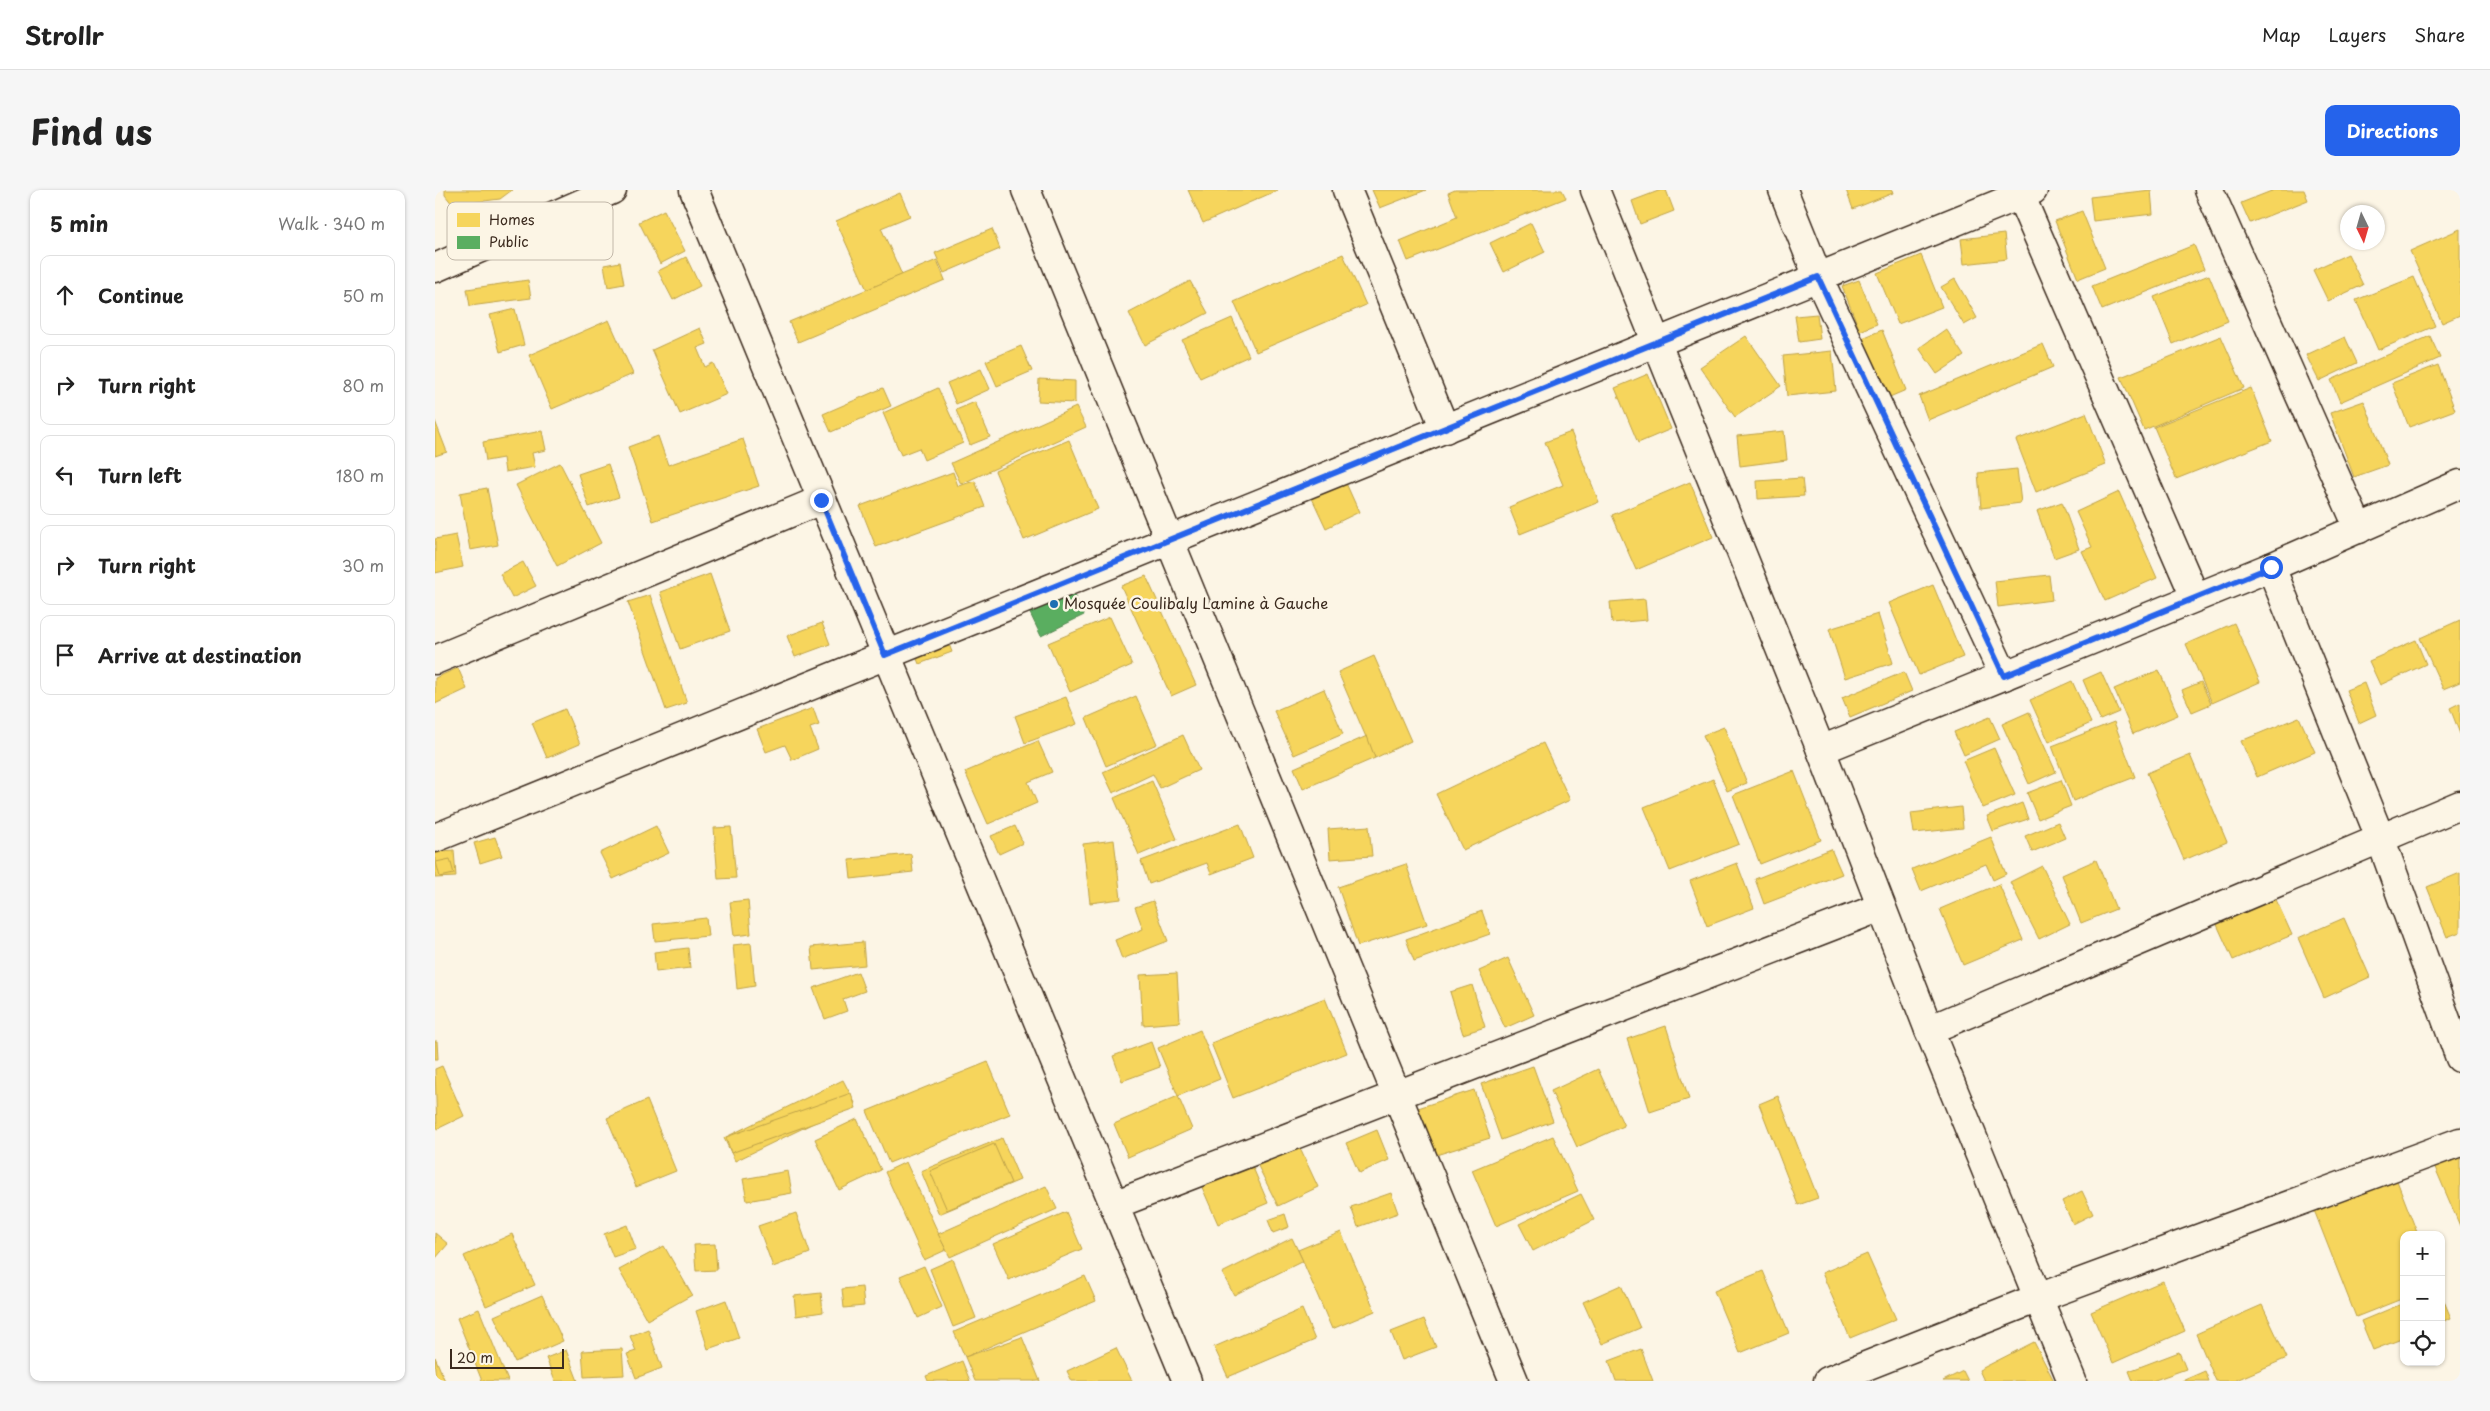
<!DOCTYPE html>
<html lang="en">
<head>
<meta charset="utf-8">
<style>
  body { margin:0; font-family:"Playpen Sans",sans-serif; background:#f6f6f6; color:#222 }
  .controls { position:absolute; right:15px; bottom:15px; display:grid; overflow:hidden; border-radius:10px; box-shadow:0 1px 4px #0004 }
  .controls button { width:45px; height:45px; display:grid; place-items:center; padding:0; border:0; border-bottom:1px solid #e0e0e0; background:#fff; color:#222; font:25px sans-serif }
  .compass { position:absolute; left:1905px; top:15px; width:45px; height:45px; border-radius:50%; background:#fff; box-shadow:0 1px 4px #0004; rotate:175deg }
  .scale { position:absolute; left:15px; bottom:12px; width:114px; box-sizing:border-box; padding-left:5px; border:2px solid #3b2a1e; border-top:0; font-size:14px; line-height:18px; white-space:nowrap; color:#3b2a1e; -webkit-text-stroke:4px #fcf5e5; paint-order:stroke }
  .stop { position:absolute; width:15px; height:15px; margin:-11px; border:4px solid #2563eb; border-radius:50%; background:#fff }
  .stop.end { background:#2563eb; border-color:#fff; box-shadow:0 1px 5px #0008 }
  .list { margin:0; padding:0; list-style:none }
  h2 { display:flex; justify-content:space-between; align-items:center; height:65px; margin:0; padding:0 20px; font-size:21px }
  h2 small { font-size:16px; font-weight:400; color:#767676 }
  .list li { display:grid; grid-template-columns:32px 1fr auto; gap:15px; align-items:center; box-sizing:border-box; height:80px; margin:0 10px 10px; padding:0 10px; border:1px solid #e0e0e0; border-radius:10px }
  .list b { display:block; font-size:19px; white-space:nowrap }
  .list em { font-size:16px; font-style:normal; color:#767676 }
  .icon { flex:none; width:28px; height:28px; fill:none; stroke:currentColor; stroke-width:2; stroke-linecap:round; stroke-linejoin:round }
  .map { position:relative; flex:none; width:2025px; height:1191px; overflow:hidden; border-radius:10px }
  header { display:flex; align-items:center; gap:30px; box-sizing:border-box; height:70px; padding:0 25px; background:#fff; border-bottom:1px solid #e0e0e0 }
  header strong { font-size:24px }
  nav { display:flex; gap:28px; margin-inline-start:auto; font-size:18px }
  .intro { display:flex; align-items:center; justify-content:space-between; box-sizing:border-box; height:120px; padding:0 30px }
  h1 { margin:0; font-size:35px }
  .button { padding:12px 22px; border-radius:10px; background:#2563eb; color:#fff; font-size:18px; font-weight:700 }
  main { display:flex; gap:30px; padding:0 30px }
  aside { flex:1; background:#fff; border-radius:10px; box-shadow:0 1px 4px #0004 }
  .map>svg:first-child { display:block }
  .homes { fill:#f6d55c; stroke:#bea249 }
  .public { fill:#5aae61; stroke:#51864d }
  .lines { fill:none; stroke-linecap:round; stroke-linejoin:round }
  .minor-casing { stroke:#3b2a1e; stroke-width:31 }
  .minor { stroke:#fcf5e5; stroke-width:28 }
  .route { stroke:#2563eb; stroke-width:6 }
  .poi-dot { fill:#1f6fb2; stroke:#fcf5e5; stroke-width:2 }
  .labels { text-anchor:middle; stroke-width:5; stroke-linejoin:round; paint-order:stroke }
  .poi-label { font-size:15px; fill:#3b2a1e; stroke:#fcf5e5; text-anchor:start }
  .key { fill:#fcf5e5; stroke:#c2b8a9; stroke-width:1 }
  .key-label { font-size:14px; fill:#3b2a1e }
</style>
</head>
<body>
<header>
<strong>Strollr</strong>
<nav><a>Map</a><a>Layers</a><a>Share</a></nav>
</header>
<div class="intro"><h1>Find us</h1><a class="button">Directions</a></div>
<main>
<aside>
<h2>5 min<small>Walk · 340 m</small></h2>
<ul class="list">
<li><svg class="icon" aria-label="ahead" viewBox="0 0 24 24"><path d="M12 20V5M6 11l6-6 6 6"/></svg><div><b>Continue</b></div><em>50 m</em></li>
<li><svg class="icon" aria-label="right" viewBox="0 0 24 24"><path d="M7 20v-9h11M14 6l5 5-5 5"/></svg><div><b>Turn right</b></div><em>80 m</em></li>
<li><svg class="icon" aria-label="left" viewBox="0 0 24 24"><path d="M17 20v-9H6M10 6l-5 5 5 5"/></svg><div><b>Turn left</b></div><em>180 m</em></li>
<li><svg class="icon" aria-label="right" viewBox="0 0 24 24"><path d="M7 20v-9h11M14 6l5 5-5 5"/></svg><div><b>Turn right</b></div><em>30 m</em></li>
<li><svg class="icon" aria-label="arrive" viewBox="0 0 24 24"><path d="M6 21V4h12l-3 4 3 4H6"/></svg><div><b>Arrive at destination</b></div></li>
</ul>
</aside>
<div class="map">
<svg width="2025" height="1191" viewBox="0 0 2025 1191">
  <rect width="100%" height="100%" fill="#fcf5e5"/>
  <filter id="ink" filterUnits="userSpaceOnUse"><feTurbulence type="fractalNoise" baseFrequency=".02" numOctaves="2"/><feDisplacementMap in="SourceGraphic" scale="10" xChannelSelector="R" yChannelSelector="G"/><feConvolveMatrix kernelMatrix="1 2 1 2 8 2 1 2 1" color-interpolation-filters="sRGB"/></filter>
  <g filter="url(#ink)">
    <!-- homes -->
    <g class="homes">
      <polygon points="10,0 77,0 65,9 18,15 10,5"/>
      <polygon points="753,0 843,0 768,33"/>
      <polygon points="937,0 991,0 945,18"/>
      <polygon points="1020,0 1127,0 1131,8 973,71 965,51 1022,27 1013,3"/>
      <polygon points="1226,0 1231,0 1239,21 1205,34 1197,11"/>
      <polygon points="1411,0 1457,0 1458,3 1418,19"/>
      <polygon points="1716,0 1718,24 1658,31 1655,7"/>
      <polygon points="1839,0 1869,0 1873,10 1815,33 1806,13"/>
      <polygon points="465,3 475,26 446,38 467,85 432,100 401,31"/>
      <polygon points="229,20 250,61 225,74 204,32"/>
      <polygon points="1647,21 1670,78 1643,89 1620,31"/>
      <polygon points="1096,33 1110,62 1069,82 1055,53"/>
      <polygon points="557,39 565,59 509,83 500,63"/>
      <polygon points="2025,39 2025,125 2007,133 1975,61"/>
      <polygon points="1569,44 1572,69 1529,74 1526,49"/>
      <polygon points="1759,55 1769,79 1667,120 1657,96"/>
      <polygon points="908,64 931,115 821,162 799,112"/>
      <polygon points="1913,64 1928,95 1893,111 1878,80"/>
      <polygon points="1486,65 1507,117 1463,134 1442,83"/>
      <polygon points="251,67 265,96 238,110 223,81"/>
      <polygon points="502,70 510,90 363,152 354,132"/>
      <polygon points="185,72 189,94 173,97 169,75"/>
      <polygon points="1774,85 1793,131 1738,154 1719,107"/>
      <polygon points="1979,87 2000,136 1943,160 1921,110"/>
      <polygon points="1520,89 1542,128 1529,135 1506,97"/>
      <polygon points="93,90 96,108 35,116 32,99"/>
      <polygon points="1424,90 1442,134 1425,141 1407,96"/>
      <polygon points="755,91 773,123 710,155 694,123"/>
      <polygon points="80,119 89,155 65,162 55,125"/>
      <polygon points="1382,124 1385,149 1364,152 1360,126"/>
      <polygon points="797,128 814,166 765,188 747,150"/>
      <polygon points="174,130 198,184 117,219 94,165"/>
      <polygon points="265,138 272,154 262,158 270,177 278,173 292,204 245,224 217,160"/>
      <polygon points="1511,139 1529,166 1502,184 1484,158"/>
      <polygon points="1447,140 1471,200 1450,209 1425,149"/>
      <polygon points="1311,146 1346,196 1300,227 1265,177"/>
      <polygon points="1786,146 1809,198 1709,240 1686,187"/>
      <polygon points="1995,146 2005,168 1905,212 1896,190"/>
      <polygon points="1910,147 1922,173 1884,191 1871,165"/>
      <polygon points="1608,154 1618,177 1493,230 1484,206"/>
      <polygon points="586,156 597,181 562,196 551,171"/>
      <polygon points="1397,161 1401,201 1352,206 1348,166"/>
      <polygon points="2003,175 2020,220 1974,237 1957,193"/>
      <polygon points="546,179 555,199 521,214 512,193"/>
      <polygon points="1213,184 1236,239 1203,253 1180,198"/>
      <polygon points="604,189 640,191 640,213 603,211"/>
      <polygon points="448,198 456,216 396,242 388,224"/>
      <polygon points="503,198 528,253 489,270 484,258 466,265 448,223"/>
      <polygon points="1816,198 1837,251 1741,289 1719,237"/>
      <polygon points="1929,211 1953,275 1919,287 1895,223"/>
      <polygon points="540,212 555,247 535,255 521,220"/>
      <polygon points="641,217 651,237 526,294 516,273"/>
      <polygon points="1651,223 1671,275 1601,302 1581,250"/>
      <polygon points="0,231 12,262 0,266"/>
      <polygon points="107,241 111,260 97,263 100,277 70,282 68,268 51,271 48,252"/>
      <polygon points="1349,241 1352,270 1305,276 1302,246"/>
      <polygon points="1136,242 1164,312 1085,344 1074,317 1128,295 1110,252"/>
      <polygon points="223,246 233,275 308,249 324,296 218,331 193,257"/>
      <polygon points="634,250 663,319 589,350 560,281"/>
      <polygon points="125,273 166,353 122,376 81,295"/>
      <polygon points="173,274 184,307 154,317 143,284"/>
      <polygon points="1582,279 1586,313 1546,318 1543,283"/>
      <polygon points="518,282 523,296 540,291 550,317 441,357 425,316"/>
      <polygon points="1367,288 1369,306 1323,309 1322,291"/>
      <polygon points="910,291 924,322 891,338 876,306"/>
      <polygon points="1255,292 1278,347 1201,380 1177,325"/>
      <polygon points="52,298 63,355 35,360 25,303"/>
      <polygon points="1684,302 1722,388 1670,411 1647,361 1657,357 1641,322"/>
      <polygon points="1627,312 1644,359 1619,368 1602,321"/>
      <polygon points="21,345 28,377 0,383 0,349"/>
      <polygon points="88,372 101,396 77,408 65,384"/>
      <polygon points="275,384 295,441 245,459 225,402"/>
      <polygon points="1614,385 1617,410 1563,417 1560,391"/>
      <polygon points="711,386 761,495 736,506 686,396"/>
      <polygon points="1498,395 1528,467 1484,485 1454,413"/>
      <polygon points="215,405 252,513 231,520 193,412"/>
      <polygon points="1210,409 1212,430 1177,433 1175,412"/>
      <polygon points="1443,424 1458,473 1410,488 1394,439"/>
      <polygon points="675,427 697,475 635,502 613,453"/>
      <polygon points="2025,430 2025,492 2008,499 1985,448"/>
      <polygon points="387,433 395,454 360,467 352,446"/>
      <polygon points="1799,433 1825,492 1777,513 1751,454"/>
      <polygon points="510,444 517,462 484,474 477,456"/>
      <polygon points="1981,450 1991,474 1945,495 1934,471"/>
      <polygon points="939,466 976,551 940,568 903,482"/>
      <polygon points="23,478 32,499 0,514 0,488"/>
      <polygon points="1724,480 1743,525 1698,544 1679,499"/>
      <polygon points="1469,482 1477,501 1415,527 1407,508"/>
      <polygon points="1666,482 1684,522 1665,530 1648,490"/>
      <polygon points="1637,491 1656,533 1614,552 1595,510"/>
      <polygon points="1766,492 1776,514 1757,522 1747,500"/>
      <polygon points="1929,493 1941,525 1924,533 1911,500"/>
      <polygon points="889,499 908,544 859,565 839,521"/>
      <polygon points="701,506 722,554 671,576 651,528"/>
      <polygon points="631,507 642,534 590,553 580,526"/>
      <polygon points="2025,513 2025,544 2015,518"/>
      <polygon points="378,518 384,535 375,538 383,559 357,570 350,555 331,562 322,539"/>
      <polygon points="130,519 145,554 112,568 97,533"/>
      <polygon points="1594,522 1621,582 1594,594 1567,534"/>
      <polygon points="1555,527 1565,549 1529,565 1519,542"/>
      <polygon points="1864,527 1880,562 1822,587 1806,551"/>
      <polygon points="1679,532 1700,587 1638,611 1617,556"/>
      <polygon points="1289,537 1312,593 1292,601 1268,545"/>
      <polygon points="748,545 764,580 725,598 718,584 678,603 668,582"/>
      <polygon points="932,546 940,568 868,599 859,578"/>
      <polygon points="603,551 617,582 593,592 602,613 553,634 530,582"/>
      <polygon points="1108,553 1135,610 1028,660 1001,604"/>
      <polygon points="1559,558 1580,605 1548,618 1528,571"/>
      <polygon points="1755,565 1792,652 1749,670 1712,583"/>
      <polygon points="1359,581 1386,650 1325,674 1298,605"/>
      <polygon points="1278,589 1304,654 1235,681 1209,617"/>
      <polygon points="1626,590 1636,616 1603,629 1592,603"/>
      <polygon points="717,591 742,649 704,665 679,608"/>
      <polygon points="1587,613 1593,629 1558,641 1552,626"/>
      <polygon points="1526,617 1528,638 1479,643 1476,623"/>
      <polygon points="1623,632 1630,648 1597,662 1590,646"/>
      <polygon points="805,634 818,668 776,684 772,673 714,694 706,671"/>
      <polygon points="221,636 234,663 178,689 165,663"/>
      <polygon points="580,636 588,653 564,664 556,646"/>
      <polygon points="934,636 937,666 895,669 893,639"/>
      <polygon points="296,637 301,688 283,689 279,638"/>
      <polygon points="60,647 67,666 45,673 39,653"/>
      <polygon points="1556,647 1571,684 1558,690 1551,674 1486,701 1477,679"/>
      <polygon points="679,650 686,709 655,713 648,654"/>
      <polygon points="1396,659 1407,684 1329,714 1320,689"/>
      <polygon points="19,660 21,687 0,688 0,662"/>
      <polygon points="476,664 478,682 416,689 414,670"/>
      <polygon points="15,669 19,684 5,687 1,672"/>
      <polygon points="1661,670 1681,719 1646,733 1627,685"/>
      <polygon points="1302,673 1319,718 1272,736 1255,691"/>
      <polygon points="971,674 992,734 923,756 903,697"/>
      <polygon points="1607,676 1635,734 1604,749 1575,692"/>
      <polygon points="2025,683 2025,742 2012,747 1992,697"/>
      <polygon points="1564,694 1588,750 1528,775 1505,719"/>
      <polygon points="1838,703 1857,745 1798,770 1779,728"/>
      <polygon points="313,710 316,744 299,746 295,712"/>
      <polygon points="718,711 733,751 687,769 680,750 708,739 700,717"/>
      <polygon points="1047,721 1055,744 979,771 971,749"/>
      <polygon points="271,728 273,746 220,751 218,734"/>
      <polygon points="1909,728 1935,787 1889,808 1863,748"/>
      <polygon points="428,752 430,775 378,780 376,757"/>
      <polygon points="316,753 320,796 302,799 298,755"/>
      <polygon points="253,758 255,778 221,782 219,762"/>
      <polygon points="1073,768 1099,825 1070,838 1044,781"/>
      <polygon points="423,782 430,801 408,809 412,821 390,829 378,798"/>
      <polygon points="742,783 745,832 708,835 705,785"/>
      <polygon points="1037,795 1050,837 1028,844 1015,802"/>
      <polygon points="890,808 912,863 798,908 776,853"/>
      <polygon points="1231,836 1254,909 1215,922 1192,849"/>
      <polygon points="765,840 785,889 743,906 723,858"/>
      <polygon points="0,851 2,851 3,869 0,869"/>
      <polygon points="716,852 725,877 687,891 678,866"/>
      <polygon points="553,872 575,924 454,973 432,921"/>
      <polygon points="7,876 29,926 2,939 0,879"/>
      <polygon points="1098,876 1118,931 1066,950 1046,894"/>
      <polygon points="1163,879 1189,936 1142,957 1116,901"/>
      <polygon points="408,890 420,913 300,971 289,948"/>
      <polygon points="1039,900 1055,948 998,966 983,918"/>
      <polygon points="416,903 421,918 296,963 291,947"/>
      <polygon points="743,906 757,939 693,967 679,934"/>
      <polygon points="1343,906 1383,1008 1363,1015 1324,914"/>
      <polygon points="212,910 241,981 201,997 172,928"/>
      <polygon points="422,929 446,980 404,1000 380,949"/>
      <polygon points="942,940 954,970 924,983 911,953"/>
      <polygon points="1118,946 1143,1001 1061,1036 1037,980"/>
      <polygon points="567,948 585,990 504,1024 486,981"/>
      <polygon points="861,950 883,997 843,1016 820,970"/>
      <polygon points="559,954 576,993 512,1020 495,981"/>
      <polygon points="2025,956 2025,1036 1996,968"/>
      <polygon points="471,972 511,1060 489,1070 450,982"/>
      <polygon points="816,973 833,1013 783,1034 766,995"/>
      <polygon points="353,981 357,1003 312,1011 308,989"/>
      <polygon points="1959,983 1983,1045 1969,1045 1969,1108 1921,1127 1877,1015"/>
      <polygon points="611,996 622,1019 515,1067 503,1044"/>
      <polygon points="1647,1001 1658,1024 1638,1034 1627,1011"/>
      <polygon points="956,1003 963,1023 923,1037 916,1017"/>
      <polygon points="1146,1004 1159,1030 1098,1061 1084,1034"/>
      <polygon points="631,1022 647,1059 574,1090 558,1054"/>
      <polygon points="361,1023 375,1063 338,1077 323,1036"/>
      <polygon points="850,1024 854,1037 838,1043 833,1030"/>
      <polygon points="192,1035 201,1059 178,1067 169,1044"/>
      <polygon points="906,1042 940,1121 897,1139 863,1060"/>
      <polygon points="0,1043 13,1054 0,1069"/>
      <polygon points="77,1044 100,1095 51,1116 29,1066"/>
      <polygon points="857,1048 868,1071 799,1105 787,1083"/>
      <polygon points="280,1054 282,1080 261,1081 259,1055"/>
      <polygon points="229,1056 257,1105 212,1130 184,1080"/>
      <polygon points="1432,1064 1461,1129 1415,1148 1387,1083"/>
      <polygon points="518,1069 541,1128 518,1137 495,1079"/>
      <polygon points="489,1076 507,1117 483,1128 465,1086"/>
      <polygon points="1328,1081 1354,1143 1305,1163 1279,1101"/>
      <polygon points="650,1086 661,1111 530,1167 519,1142"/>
      <polygon points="1728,1091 1750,1141 1678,1173 1656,1122"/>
      <polygon points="1186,1095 1205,1138 1167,1154 1148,1112"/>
      <polygon points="427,1097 429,1116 409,1118 407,1099"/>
      <polygon points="386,1103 388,1122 361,1126 359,1106"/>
      <polygon points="2006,1104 2016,1128 2006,1132"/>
      <polygon points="107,1105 128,1151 80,1172 59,1126"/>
      <polygon points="291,1110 304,1148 273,1159 261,1121"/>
      <polygon points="1969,1113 1969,1148 1938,1160 1926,1131"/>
      <polygon points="1827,1115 1852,1168 1799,1191 1781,1191 1761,1144"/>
      <polygon points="44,1119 73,1191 47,1191 22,1128"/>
      <polygon points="867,1119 880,1150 793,1187 779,1157"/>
      <polygon points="989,1129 1001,1157 967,1170 956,1142"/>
      <polygon points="213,1139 227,1178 201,1188 192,1164 201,1161 195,1146"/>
      <polygon points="587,1147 605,1191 540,1191 530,1167"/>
      <polygon points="1599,1152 1619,1191 1549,1191 1544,1180"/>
      <polygon points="681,1158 697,1191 637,1191 632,1181"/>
      <polygon points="187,1159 189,1185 149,1187 147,1161"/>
      <polygon points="1206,1159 1218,1191 1181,1191 1174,1171"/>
      <polygon points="131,1160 143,1191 120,1191 111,1168"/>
      <polygon points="1744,1162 1751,1179 1717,1191 1698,1191 1694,1181"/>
      <polygon points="0,1167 10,1191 0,1191"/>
      <polygon points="527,1171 535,1191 493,1191 491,1186"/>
      <polygon points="1528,1181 1533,1191 1508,1191"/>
      <polygon points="1770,1181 1774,1191 1747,1191"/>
    </g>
    <!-- public -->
    <polygon class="public" points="634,394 649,425 606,446 591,415"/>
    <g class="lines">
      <!-- minor casing -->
      <g class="minor-casing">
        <g id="minor">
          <polyline points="259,0 752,1191"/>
          <polyline points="591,0 1079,1191"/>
          <polyline points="912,0 1010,239"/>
          <polyline points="1160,0 1386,560 1494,840 1637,1191"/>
          <polyline points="1348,0 1383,87 1569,486"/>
          <polyline points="1583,0 1760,407"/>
          <polyline points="1774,0 1924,339"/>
          <polyline points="0,78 177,0"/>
          <polyline points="1836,377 1946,650 2025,868"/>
          <polyline points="0,470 386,310"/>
          <polyline points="1386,560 1836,377 2025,294"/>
          <polyline points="0,648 1598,0"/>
          <polyline points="1494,840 2025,615"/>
          <polyline points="679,1015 1446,717"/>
          <polyline points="1393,1191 1603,1108 2025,952"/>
        </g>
      </g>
      <!-- minor -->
      <use href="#minor" class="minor"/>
    </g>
  </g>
  <g class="lines" filter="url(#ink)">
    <!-- route -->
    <polyline class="route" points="386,310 450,465 1383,87 1569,486 1836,377"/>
  </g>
  <!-- markers -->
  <circle class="poi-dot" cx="619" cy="414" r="5"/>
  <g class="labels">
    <!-- poi labels -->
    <g class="poi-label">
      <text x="629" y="419">Mosquée Coulibaly Lamine à Gauche</text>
    </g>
  </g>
  <!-- legend -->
  <rect x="12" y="12" width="166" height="58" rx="8" class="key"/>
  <rect x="22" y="23" width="23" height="14" fill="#f6d55c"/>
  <rect x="22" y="46" width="23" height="13" fill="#5aae61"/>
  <g class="key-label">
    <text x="54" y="35">Homes</text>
    <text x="54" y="57">Public</text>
  </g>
</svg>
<div class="controls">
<button>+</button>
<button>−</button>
<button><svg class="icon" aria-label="locate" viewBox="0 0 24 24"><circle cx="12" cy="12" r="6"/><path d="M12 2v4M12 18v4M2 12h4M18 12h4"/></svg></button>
</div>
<svg class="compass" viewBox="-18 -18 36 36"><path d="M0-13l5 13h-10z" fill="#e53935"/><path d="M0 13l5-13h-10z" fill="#767676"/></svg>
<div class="scale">20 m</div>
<div class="stop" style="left:1836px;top:377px"></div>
<div class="stop end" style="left:386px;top:310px"></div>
</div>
</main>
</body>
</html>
